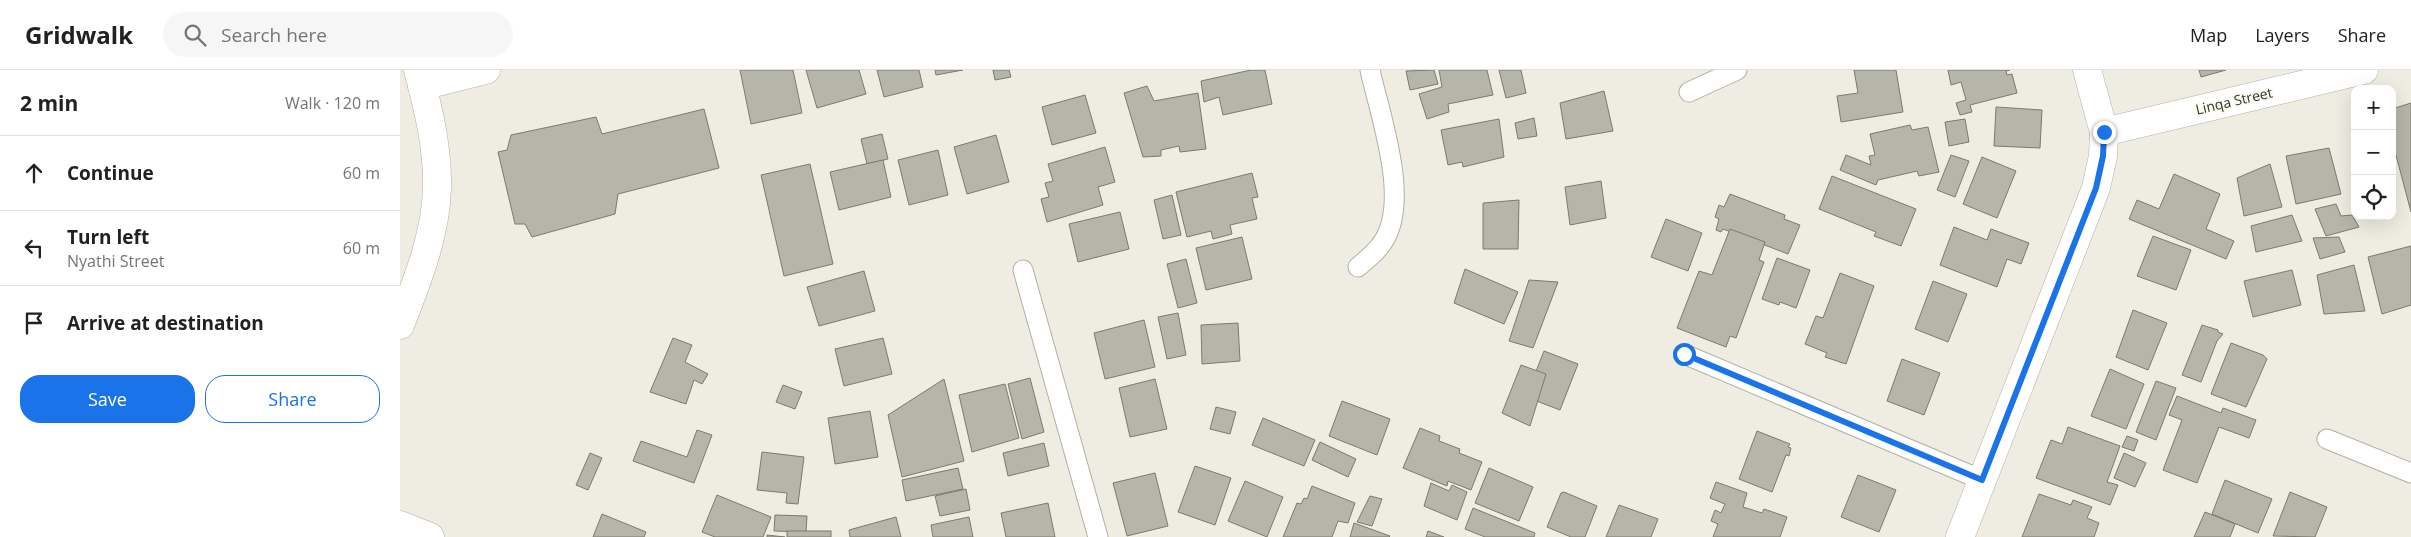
<!DOCTYPE html>
<html lang="en">
<head>
<meta charset="utf-8">
<style>
  body { margin:0; font-family:"Open Sans",sans-serif; background:#f6f6f6; color:#202124 }
  .controls { position:absolute; right:15px; top:15px; display:grid; overflow:hidden; border-radius:10px; box-shadow:0 5px 20px #0002 }
  .controls button { width:45px; height:45px; display:grid; place-items:center; padding:0; border:0; border-bottom:1px solid #e0e0e0; background:#fff; color:#202124; font:25px sans-serif }
  .stop { position:absolute; width:15px; height:15px; margin:-11px; border:4px solid #1a73e8; border-radius:50%; background:#fff }
  .stop.end { background:#1a73e8; border-color:#fff; box-shadow:0 1px 5px #0008 }
  .list { margin:0; padding:0; list-style:none }
  h2 { display:flex; justify-content:space-between; align-items:center; height:65px; margin:0; padding:0 20px; font-size:21px }
  h2 small { font-size:16px; font-weight:400; color:#757577 }
  .list li { display:grid; grid-template-columns:32px 1fr auto; gap:15px; align-items:center; box-sizing:border-box; height:75px; padding:0 20px; border-top:1px solid #e0e0e0 }
  .list b { display:block; font-size:19px; white-space:nowrap }
  .list p { margin:0; font-size:16px; white-space:nowrap; color:#757577 }
  .list em { font-size:16px; font-style:normal; color:#757577 }
  .actions { display:flex; gap:10px; padding:15px 20px }
  .actions a { flex:1; padding:11px 0; border:1px solid #1a73e8; border-radius:20px; text-align:center; font-size:18px; color:#1a73e8 }
  .actions .main { background:#1a73e8; color:#fff }
  .icon { flex:none; width:28px; height:28px; fill:none; stroke:currentColor; stroke-width:2; stroke-linecap:round; stroke-linejoin:round }
  .map { position:relative; flex:none; width:2011px; height:467px; overflow:hidden }
  header { display:flex; align-items:center; gap:30px; box-sizing:border-box; height:70px; padding:0 25px; background:#fff; border-bottom:1px solid #e0e0e0 }
  header strong { font-size:24px }
  nav { display:flex; gap:28px; margin-inline-start:auto; font-size:18px }
  .search { width:350px; height:45px; background:#f6f6f6; display:flex; align-items:center; gap:12px; box-sizing:border-box; padding:0 18px; border-radius:28px; color:#757577; font-size:19px }
  main { display:flex }
  aside { flex:1; background:#fff }
  .map>svg:first-child { display:block }
  .building { fill:#b6b5a9; stroke:#7b7a70 }
  .lines { fill:none; stroke-linecap:round; stroke-linejoin:round }
  .lane-casing { stroke:#b2b0a5; stroke-width:21 }
  .street-casing { stroke:#b2b0a5; stroke-width:29 }
  .lane { stroke:#fff; stroke-width:19 }
  .street { stroke:#fff; stroke-width:28 }
  .route { stroke:#1a73e8; stroke-width:6 }
  .labels { text-anchor:middle; stroke-width:4; stroke-linejoin:round; paint-order:stroke }
  .street-label { font-size:14px; fill:#32322d; stroke:#fcfbef }
</style>
</head>
<body>
<header>
<strong>Gridwalk</strong>
<div class="search"><svg class="icon" aria-label="search" viewBox="0 0 24 24"><circle cx="10" cy="10" r="6"/><path d="M15 15l6 6"/></svg>Search here</div>
<nav><a>Map</a><a>Layers</a><a>Share</a></nav>
</header>
<main>
<aside>
<h2>2 min<small>Walk · 120 m</small></h2>
<ul class="list">
<li><svg class="icon" aria-label="ahead" viewBox="0 0 24 24"><path d="M12 20V5M6 11l6-6 6 6"/></svg><div><b>Continue</b></div><em>60 m</em></li>
<li><svg class="icon" aria-label="left" viewBox="0 0 24 24"><path d="M17 20v-9H6M10 6l-5 5 5 5"/></svg><div><b>Turn left</b><p>Nyathi Street</p></div><em>60 m</em></li>
<li><svg class="icon" aria-label="arrive" viewBox="0 0 24 24"><path d="M6 21V4h12l-3 4 3 4H6"/></svg><div><b>Arrive at destination</b></div></li>
</ul>
<div class="actions"><a class="main">Save</a><a>Share</a></div>
</aside>
<div class="map">
<svg width="2011" height="467" viewBox="0 0 2011 467">
  <rect width="100%" height="100%" fill="#efede2"/>
  <!-- building -->
  <g class="building">
    <polygon points="340,0 393,0 402,43 351,54"/>
    <polygon points="406,0 459,0 466,24 417,38"/>
    <polygon points="477,0 519,0 523,17 484,27"/>
    <polygon points="535,0 563,0 536,5"/>
    <polygon points="593,0 609,0 611,7 595,10"/>
    <polygon points="851,0 865,0 872,34 823,45 819,27 804,32 801,11"/>
    <polygon points="1034,0 1038,14 1010,20 1006,1"/>
    <polygon points="1039,0 1087,0 1093,25 1048,34 1049,42 1027,49 1019,24 1042,17"/>
    <polygon points="1099,0 1121,0 1126,23 1106,28"/>
    <polygon points="1454,0 1496,0 1503,42 1441,52 1437,26 1458,23"/>
    <polygon points="1548,0 1610,0 1606,1 1607,5 1612,4 1617,23 1570,35 1572,42 1560,45 1556,33 1566,30 1561,12 1551,15"/>
    <polygon points="1799,0 1826,0 1801,7"/>
    <polygon points="747,16 754,31 798,23 806,79 780,82 779,76 761,80 761,86 743,87 724,23"/>
    <polygon points="1204,21 1213,61 1166,69 1160,33"/>
    <polygon points="685,25 696,63 652,75 642,37"/>
    <polygon points="2011,33 2011,142 1992,70 1992,39"/>
    <polygon points="1596,37 1642,40 1640,78 1594,76"/>
    <polygon points="304,39 319,98 218,124 215,144 132,167 125,154 115,154 98,82 107,80 111,65 196,47 202,64"/>
    <polygon points="1134,48 1137,66 1118,69 1115,53"/>
    <polygon points="1099,49 1104,87 1063,97 1062,92 1048,95 1041,60"/>
    <polygon points="1565,49 1569,72 1549,76 1545,52"/>
    <polygon points="1510,55 1512,60 1528,57 1539,102 1519,106 1517,101 1478,110 1476,115 1440,100 1446,85 1471,95 1469,86 1475,85 1470,64"/>
    <polygon points="482,64 488,89 467,94 461,69"/>
    <polygon points="596,65 609,112 567,124 554,77"/>
    <polygon points="705,77 715,112 698,117 703,135 647,152 641,129 649,127 645,113 653,111 648,94"/>
    <polygon points="1929,78 1941,124 1896,134 1886,86"/>
    <polygon points="538,80 548,125 509,135 498,90"/>
    <polygon points="1551,85 1569,91 1555,127 1537,120"/>
    <polygon points="1582,87 1616,101 1597,148 1563,134"/>
    <polygon points="483,90 491,127 439,140 430,102"/>
    <polygon points="410,94 433,194 384,206 361,105"/>
    <polygon points="1870,94 1882,137 1844,146 1837,108"/>
    <polygon points="852,103 858,127 852,128 857,149 830,155 832,164 813,169 811,161 787,167 776,122"/>
    <polygon points="1774,104 1820,124 1806,159 1834,171 1826,189 1729,149 1737,130 1759,139"/>
    <polygon points="1432,106 1516,139 1501,176 1474,166 1476,162 1419,139"/>
    <polygon points="1201,111 1206,148 1170,155 1165,117"/>
    <polygon points="1330,124 1385,145 1384,149 1400,155 1388,184 1323,159 1321,162 1316,160 1319,149 1315,147 1319,135 1324,137"/>
    <polygon points="772,125 781,165 763,169 754,130"/>
    <polygon points="1119,130 1118,179 1083,179 1083,133"/>
    <polygon points="1936,134 1941,146 1952,145 1959,157 1926,166 1915,139"/>
    <polygon points="720,142 729,179 678,192 669,154"/>
    <polygon points="1892,145 1902,171 1856,182 1851,156"/>
    <polygon points="1266,149 1302,163 1288,201 1251,187"/>
    <polygon points="1554,157 1587,170 1591,159 1629,173 1621,194 1607,189 1597,217 1540,195"/>
    <polygon points="1330,159 1365,172 1359,190 1364,192 1336,268 1330,266 1326,277 1277,258 1299,201 1312,205"/>
    <polygon points="1753,166 1791,180 1776,220 1737,206"/>
    <polygon points="842,167 852,209 806,220 796,178"/>
    <polygon points="1939,167 1945,182 1920,189 1913,168"/>
    <polygon points="2011,176 2011,235 1982,244 1968,187"/>
    <polygon points="1377,188 1410,200 1396,238 1380,232 1379,235 1362,229"/>
    <polygon points="786,189 797,233 778,238 767,194"/>
    <polygon points="1954,195 1965,241 1924,244 1917,205"/>
    <polygon points="1065,199 1118,222 1104,254 1054,233"/>
    <polygon points="1892,200 1901,235 1853,247 1844,211"/>
    <polygon points="464,201 475,241 419,256 407,217"/>
    <polygon points="1440,203 1474,216 1446,294 1425,287 1427,283 1405,274 1416,246 1423,248"/>
    <polygon points="1129,210 1158,212 1133,278 1109,271"/>
    <polygon points="1533,211 1567,224 1548,272 1515,259"/>
    <polygon points="1733,240 1767,253 1748,300 1716,287"/>
    <polygon points="778,243 786,285 767,289 758,247"/>
    <polygon points="744,250 755,297 705,309 694,263"/>
    <polygon points="838,253 840,291 802,294 801,255"/>
    <polygon points="1802,255 1818,260 1818,262 1823,264 1817,271 1801,312 1782,305"/>
    <polygon points="273,268 292,275 285,292 308,304 302,314 294,310 286,334 250,322"/>
    <polygon points="483,268 492,304 444,316 435,279"/>
    <polygon points="1831,273 1863,285 1867,289 1846,337 1811,324"/>
    <polygon points="1144,281 1178,294 1160,340 1126,327"/>
    <polygon points="1502,289 1540,303 1524,345 1487,331"/>
    <polygon points="1121,295 1146,304 1130,356 1102,343"/>
    <polygon points="1710,299 1744,314 1726,359 1691,346"/>
    <polygon points="630,308 644,362 622,369 608,314"/>
    <polygon points="544,309 564,391 502,407 488,345"/>
    <polygon points="755,309 767,359 730,367 719,318"/>
    <polygon points="1756,311 1776,318 1756,370 1736,362"/>
    <polygon points="605,314 619,368 572,382 559,325"/>
    <polygon points="383,315 402,322 395,339 376,332"/>
    <polygon points="1777,326 1821,343 1823,338 1856,350 1849,368 1819,357 1797,413 1763,400 1782,350 1769,345"/>
    <polygon points="942,331 990,349 977,385 929,366"/>
    <polygon points="816,337 836,342 830,364 810,359"/>
    <polygon points="470,341 478,387 435,394 428,348"/>
    <polygon points="863,348 915,370 904,396 852,375"/>
    <polygon points="1668,357 1720,376 1707,412 1718,415 1710,435 1636,408 1651,370 1662,374"/>
    <polygon points="1020,358 1040,366 1039,371 1060,379 1059,383 1082,392 1071,420 1048,411 1047,416 1003,398"/>
    <polygon points="297,360 312,365 294,413 233,391 241,371 287,387"/>
    <polygon points="1357,361 1390,374 1388,377 1391,378 1389,386 1386,385 1372,422 1339,409"/>
    <polygon points="1727,366 1738,370 1734,381 1722,377"/>
    <polygon points="920,372 956,389 948,407 912,390"/>
    <polygon points="644,373 649,396 608,406 603,383"/>
    <polygon points="362,382 404,387 398,434 386,433 387,423 357,420"/>
    <polygon points="190,383 202,388 188,420 176,415"/>
    <polygon points="1724,383 1746,393 1735,417 1714,408"/>
    <polygon points="795,396 831,408 815,455 778,442"/>
    <polygon points="558,398 563,419 506,431 502,410"/>
    <polygon points="1089,398 1133,417 1119,451 1075,433"/>
    <polygon points="755,403 768,456 727,466 713,413"/>
    <polygon points="1458,405 1496,420 1479,462 1441,447"/>
    <polygon points="1825,410 1872,429 1858,463 1812,444"/>
    <polygon points="845,411 883,427 867,467 828,451"/>
    <polygon points="1316,412 1347,423 1343,437 1362,443 1364,439 1387,447 1380,467 1313,467 1318,454 1311,451 1315,440 1321,443 1325,434 1310,428"/>
    <polygon points="1031,413 1049,421 1052,415 1067,422 1057,450 1024,436"/>
    <polygon points="912,416 955,433 948,453 938,451 932,467 883,467 897,433 901,434 904,428 907,429"/>
    <polygon points="566,419 570,440 540,446 535,426"/>
    <polygon points="1164,422 1197,436 1185,467 1171,467 1147,457 1161,423"/>
    <polygon points="1890,422 1927,437 1915,467 1873,466"/>
    <polygon points="1639,424 1671,435 1673,430 1692,437 1687,448 1699,453 1694,467 1622,467"/>
    <polygon points="317,425 371,447 363,467 315,467 302,462"/>
    <polygon points="970,426 982,429 972,456 957,452"/>
    <polygon points="648,433 655,467 606,467 601,443"/>
    <polygon points="1219,435 1258,449 1251,467 1206,467"/>
    <polygon points="1073,438 1135,463 1134,467 1085,467 1065,459"/>
    <polygon points="1805,442 1835,454 1830,467 1794,467"/>
    <polygon points="202,444 246,462 244,467 193,467"/>
    <polygon points="375,445 407,446 406,462 374,461"/>
    <polygon points="496,447 501,467 450,467 449,460"/>
    <polygon points="569,447 573,467 533,467 531,455"/>
    <polygon points="954,453 990,466 989,467 950,467"/>
    <rect x="387" y="461" width="44" height="6"/>
    <polygon points="1028,461 1044,467 1026,467"/>
    <polygon points="367,465 385,467 367,467"/>
  </g>
  <g class="lines">
    <!-- lane casing -->
    <g class="lane-casing">
      <g id="lane">
        <polyline points="1289,22 1337,0"/>
        <path d="M958,197C965,191 974,184 980,176C1013,136 980,46 970,0"/>
        <polyline points="623,200 698,467"/>
        <polyline points="1284,284 1582,410"/>
        <polyline points="1927,369 2011,403"/>
      </g>
    </g>
    <!-- street casing -->
    <g class="street-casing">
      <g id="street">
        <polyline points="22,16 86,0"/>
        <polyline points="1704,62 1964,0"/>
        <path d="M0,255C17,212 36,164 37,118C38,79 28,37 18,0"/>
        <polyline points="0,455 30,467"/>
        <polyline points="1560,467 1696,118 1703,86 1704,62 1687,0"/>
      </g>
    </g>
    <!-- lane -->
    <use href="#lane" class="lane"/>
    <!-- street -->
    <use href="#street" class="street"/>
  </g>
  <g class="lines">
    <!-- route -->
    <polyline class="route" points="1284,284 1582,410 1696,118 1703,86 1704,62"/>
  </g>
  <g class="labels">
    <!-- street labels -->
    <g class="street-label">
      <text transform="translate(1834 31) rotate(-13)" y="5">Linqa Street</text>
    </g>
  </g>
</svg>
<div class="controls">
<button>+</button>
<button>−</button>
<button><svg class="icon" aria-label="locate" viewBox="0 0 24 24"><circle cx="12" cy="12" r="6"/><path d="M12 2v4M12 18v4M2 12h4M18 12h4"/></svg></button>
</div>
<div class="stop" style="left:1284px;top:284px"></div>
<div class="stop end" style="left:1704px;top:62px"></div>
</div>
</main>
</body>
</html>
